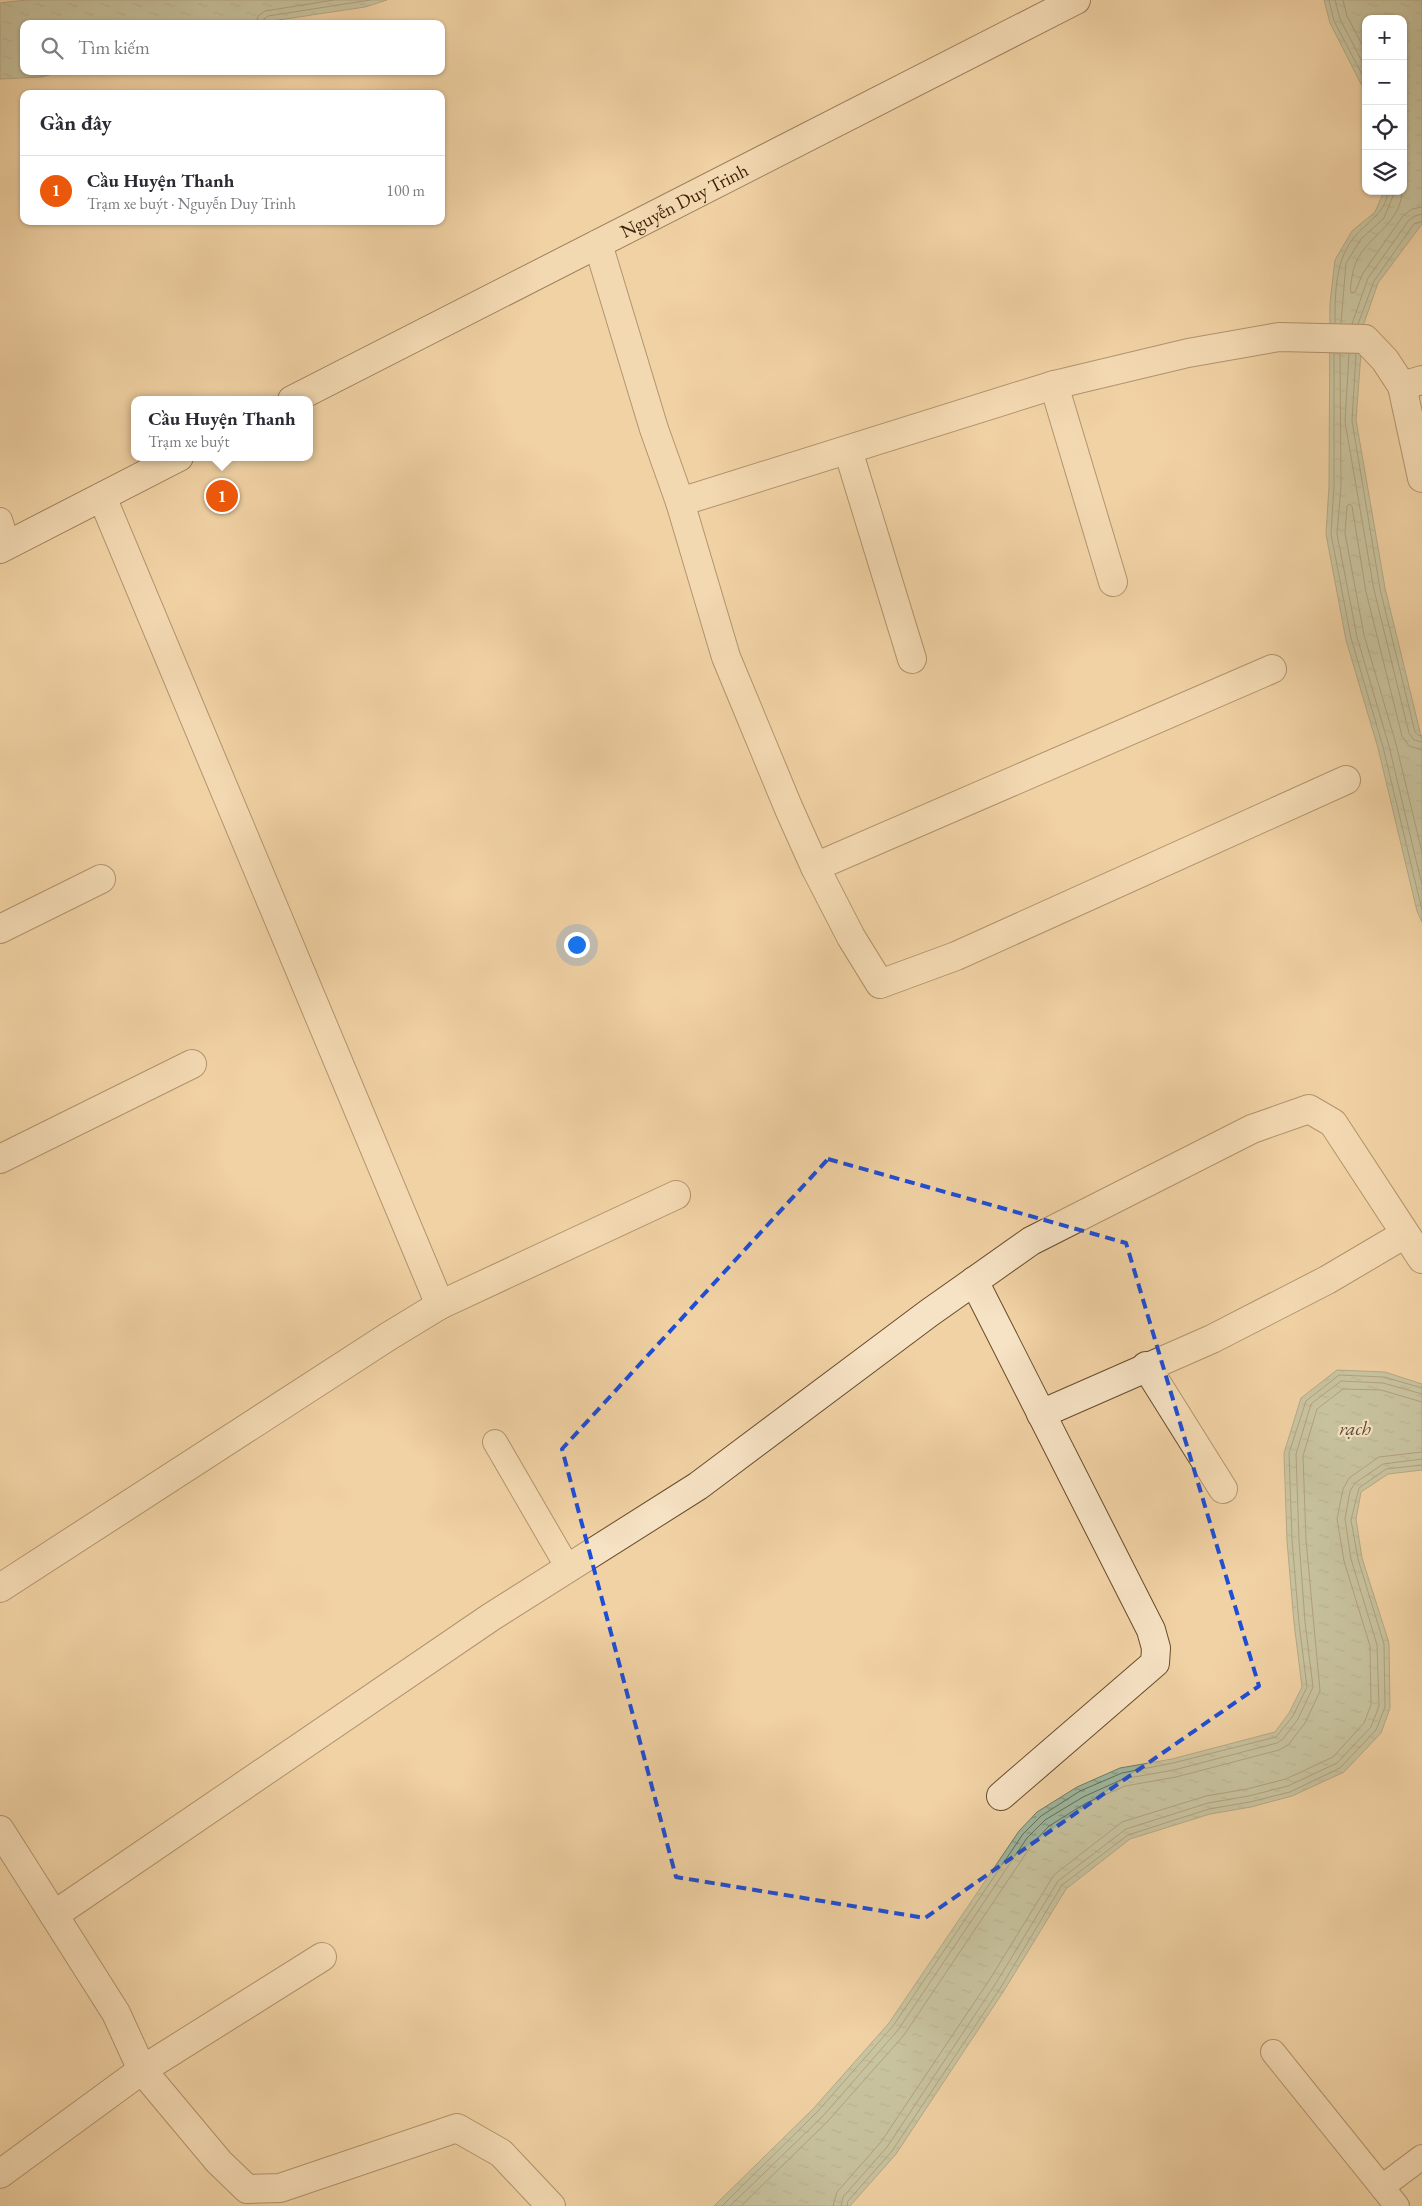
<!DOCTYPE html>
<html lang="vi">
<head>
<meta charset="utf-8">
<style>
  body { margin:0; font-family:"EB Garamond",serif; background:#f2f2f3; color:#2b2b33 }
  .controls { position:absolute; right:15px; top:15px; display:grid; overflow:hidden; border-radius:10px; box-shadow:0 1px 4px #0004 }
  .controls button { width:45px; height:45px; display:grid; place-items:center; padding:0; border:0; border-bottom:1px solid #e1e1e2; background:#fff; color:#2b2b33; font:25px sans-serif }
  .you { position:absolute; left:576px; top:944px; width:18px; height:18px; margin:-12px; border:4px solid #fff; border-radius:50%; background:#1a73e8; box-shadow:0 0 0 8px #1a73e833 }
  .badge { display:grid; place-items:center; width:32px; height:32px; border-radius:50%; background:#ea580c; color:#fff; font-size:16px; font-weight:700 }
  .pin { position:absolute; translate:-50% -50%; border:2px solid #fff; box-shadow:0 1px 5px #0006 }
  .popup { position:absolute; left:131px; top:396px; width:182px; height:65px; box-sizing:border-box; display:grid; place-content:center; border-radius:10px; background:#fff; filter:drop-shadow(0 1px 4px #0005); font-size:16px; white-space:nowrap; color:#7c7c81 }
  .popup b { font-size:19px; color:#2b2b33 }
  .popup::after { content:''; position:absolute; left:50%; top:100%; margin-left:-10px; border:10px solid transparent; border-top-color:#fff }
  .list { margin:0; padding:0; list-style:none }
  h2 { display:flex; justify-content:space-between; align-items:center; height:65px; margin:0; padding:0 20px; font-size:21px }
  h2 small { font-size:16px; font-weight:400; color:#7c7c81 }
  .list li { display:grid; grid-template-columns:32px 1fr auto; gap:15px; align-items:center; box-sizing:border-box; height:70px; padding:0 20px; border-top:1px solid #e1e1e2 }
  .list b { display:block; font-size:19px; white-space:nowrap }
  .list p { margin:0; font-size:16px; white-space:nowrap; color:#7c7c81 }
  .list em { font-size:16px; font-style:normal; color:#7c7c81 }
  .icon { flex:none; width:28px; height:28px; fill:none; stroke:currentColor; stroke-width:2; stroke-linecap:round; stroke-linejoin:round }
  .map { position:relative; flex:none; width:1422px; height:2206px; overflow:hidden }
  .search { position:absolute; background:#fff; box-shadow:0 1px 4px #0004; left:20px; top:20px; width:425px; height:55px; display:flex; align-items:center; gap:12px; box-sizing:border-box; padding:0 18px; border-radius:10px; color:#7c7c81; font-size:19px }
  .panel { position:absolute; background:#fff; box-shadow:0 1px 4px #0004; left:20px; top:90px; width:425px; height:135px; border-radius:10px }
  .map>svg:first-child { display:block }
  .water { fill:url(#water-ripples); stroke:#747a62 }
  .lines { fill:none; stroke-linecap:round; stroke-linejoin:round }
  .shore { stroke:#6a6b52; stroke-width:1 }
  .lane-casing { stroke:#674b2c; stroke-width:26 }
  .street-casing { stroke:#674b2c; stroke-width:30 }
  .secondary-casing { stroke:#391e04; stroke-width:30 }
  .lane { stroke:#f6e2c4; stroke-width:24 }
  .street { stroke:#f6e2c4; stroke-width:28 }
  .secondary { stroke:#f6e2c4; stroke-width:28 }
  .marked { fill:none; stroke:#1d4ed8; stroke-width:4; stroke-dasharray:10 6; stroke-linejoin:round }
  .labels { text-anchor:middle; stroke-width:4.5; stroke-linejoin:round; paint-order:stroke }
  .street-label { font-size:19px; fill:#391e04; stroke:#f6e2c4 }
  .water-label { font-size:20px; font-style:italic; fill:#574c33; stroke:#f6e2c4 }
</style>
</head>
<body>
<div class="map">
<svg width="1422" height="2206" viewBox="0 0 1422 2206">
  <defs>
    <pattern id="water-ripples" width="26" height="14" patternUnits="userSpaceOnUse" patternTransform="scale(1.25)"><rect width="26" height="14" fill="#9cb8a1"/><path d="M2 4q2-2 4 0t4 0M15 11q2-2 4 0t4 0" fill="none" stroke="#809581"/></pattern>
  </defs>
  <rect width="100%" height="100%" fill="#f1d2a4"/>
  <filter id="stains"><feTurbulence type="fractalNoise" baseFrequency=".004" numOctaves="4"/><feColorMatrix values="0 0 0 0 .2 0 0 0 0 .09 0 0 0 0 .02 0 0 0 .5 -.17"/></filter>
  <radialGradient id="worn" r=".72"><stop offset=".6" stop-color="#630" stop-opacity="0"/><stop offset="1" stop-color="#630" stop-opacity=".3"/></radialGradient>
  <!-- water -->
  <g class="water">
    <polygon points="26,0 387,0 365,7 252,24 24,24 24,71 63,71 42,77 0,79 0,3"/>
    <polygon points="1324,0 1422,0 1422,224 1378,283 1363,326 1356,420 1385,588 1422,740 1422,922 1417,911 1378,748 1346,640 1326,534 1329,486 1330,303 1335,260 1352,231 1375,212 1384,191 1403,191 1403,19 1366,19 1366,88 1361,84 1330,23"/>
    <polygon points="1337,1370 1385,1372 1422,1384 1422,1470 1388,1474 1361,1492 1356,1519 1362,1558 1389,1643 1390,1708 1381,1733 1344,1772 1292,1796 1251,1807 1210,1814 1130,1839 1066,1889 1005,1989 896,2154 850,2206 714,2206 814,2108 889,2023 1019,1831 1037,1812 1077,1787 1120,1768 1172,1759 1275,1732 1289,1713 1302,1687 1294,1623 1287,1541 1284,1453 1301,1398"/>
  </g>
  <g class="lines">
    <!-- shore -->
    <g class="shore">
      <polyline points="1329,0 1334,21 1366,82"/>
      <polyline points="1335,0 1340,19 1366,69"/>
      <polyline points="1343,0 1347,16 1366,52"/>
      <polyline points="256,24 258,16 265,11 334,0"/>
      <polyline points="263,24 264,19 268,16 370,0"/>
      <path d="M1402,191C1401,230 1357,237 1352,277C1351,283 1350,288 1351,293L1355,292L1363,273L1403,216L1412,209L1422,207"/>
      <path d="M1335,323C1335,293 1335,257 1357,234C1370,220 1386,212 1388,191"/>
      <polyline points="1341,323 1346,263 1361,239 1384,218 1395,191"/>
      <polyline points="1352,324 1368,278 1409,220 1415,216 1422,214"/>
      <polyline points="1358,324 1374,281 1414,224 1422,221"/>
      <polyline points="1334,353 1334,486 1331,534 1351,638 1383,747 1422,910"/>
      <polyline points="1340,353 1341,486 1337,534 1357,637 1389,746 1422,885"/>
      <polyline points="1349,354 1345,422 1374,590 1409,733 1414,740 1422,742"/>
      <polyline points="1356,354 1352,421 1380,589 1415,732 1418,735 1422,736"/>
      <polyline points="1422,750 1409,746 1402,736 1366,592 1352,506 1349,504 1347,506 1345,533 1364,635 1396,744 1422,852"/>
      <polyline points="722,2206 818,2111 893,2026 1023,1834 1041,1816 1080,1791 1122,1773 1173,1763 1276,1737 1293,1716 1307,1687 1299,1623 1292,1540 1289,1453 1306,1401 1339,1375 1384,1377 1422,1388"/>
      <polyline points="730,2206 823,2116 898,2030 1027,1838 1045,1820 1083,1797 1123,1779 1174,1770 1277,1743 1283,1739 1298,1719 1313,1687 1305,1622 1299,1540 1296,1454 1311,1404 1341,1381 1383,1383 1422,1394"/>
      <polyline points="741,2206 828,2121 904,2035 1033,1843 1049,1826 1086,1803 1125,1786 1176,1777 1279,1750 1288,1745 1305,1723 1320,1691 1306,1540 1303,1456 1317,1409 1343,1389 1381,1390 1422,1402"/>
      <polyline points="833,2206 837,2192 881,2142 990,1979 1054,1875 1122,1822 1206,1796 1247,1789 1286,1779 1333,1757 1364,1723 1371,1705 1370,1646 1344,1561 1337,1519 1343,1489 1349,1478 1379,1457 1422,1452"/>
      <polyline points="841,2206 843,2197 887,2147 996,1983 1058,1881 1126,1829 1208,1803 1249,1796 1288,1786 1337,1763 1371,1727 1379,1706 1377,1645 1351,1559 1345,1519 1350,1491 1355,1483 1383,1464 1422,1459"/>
      <polyline points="847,2206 848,2201 892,2151 1001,1987 1062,1885 1128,1835 1209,1809 1250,1802 1290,1792 1340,1768 1376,1730 1385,1707 1384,1644 1358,1559 1351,1520 1359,1488 1386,1469 1422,1465"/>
    </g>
    <!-- lane casing -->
    <g class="lane-casing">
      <g id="lane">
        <polyline points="0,520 8,545"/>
        <polyline points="495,1442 568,1568"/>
        <polyline points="1273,2052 1397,2206"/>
        <polyline points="1382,2187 1422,2157"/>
      </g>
    </g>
    <!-- street casing -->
    <g class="street-casing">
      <g id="street">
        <polyline points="598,244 654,429 680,502 726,657 789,809 815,867 851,937 880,984 956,956 1346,780"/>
        <polyline points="1054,385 1113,582"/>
        <polyline points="1402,386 1422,478"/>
        <polyline points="848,450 912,659"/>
        <polyline points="102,497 440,1305"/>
        <polyline points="680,502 1054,385 1188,353 1279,337 1365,339 1385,360 1402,386 1422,380"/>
        <polyline points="815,867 1272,669"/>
        <polyline points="0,929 101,879"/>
        <polyline points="0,1159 192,1064"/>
        <polyline points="974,1281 1151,1630 1156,1648 1155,1663 1001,1796"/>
        <polyline points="1146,1366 1223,1489"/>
        <polyline points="1041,1414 1212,1339 1327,1280 1405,1234"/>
        <polyline points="0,1588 389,1336 440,1305 676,1195"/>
        <polyline points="0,1830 116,2013 142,2070 219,2162 247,2189 280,2188 457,2128 501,2153 551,2206"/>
        <polyline points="54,1915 491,1617 698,1486 929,1313 1031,1241 1252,1129 1309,1109 1333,1123 1422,1259"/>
        <polyline points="0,2174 142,2070 322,1957"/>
      </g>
    </g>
    <!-- secondary casing -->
    <g class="secondary-casing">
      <g id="secondary">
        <path id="s1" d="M292,400L1076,0"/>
        <polyline points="0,549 179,457"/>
      </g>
    </g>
    <!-- lane -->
    <use href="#lane" class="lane"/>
    <!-- street -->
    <use href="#street" class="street"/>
    <!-- secondary -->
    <use href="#secondary" class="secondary"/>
  </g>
  <!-- marked area -->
  <path d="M0 0H1422V2206H0ZM828,1159L1126,1243L1259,1686L925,1918L676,1877L562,1449Z" fill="#f1d2a4" fill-opacity=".55" fill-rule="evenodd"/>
  <path class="marked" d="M828,1159L1126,1243L1259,1686L925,1918L676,1877L562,1449Z"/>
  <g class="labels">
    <!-- street labels -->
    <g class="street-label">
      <text dy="7" stroke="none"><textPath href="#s1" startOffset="440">Nguyễn Duy Trinh</textPath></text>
    </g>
    <!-- water labels -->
    <g class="water-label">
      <text x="1355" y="1435">rạch</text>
    </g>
  </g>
  <rect width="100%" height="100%" filter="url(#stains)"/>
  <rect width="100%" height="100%" fill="url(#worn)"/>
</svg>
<div class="controls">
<button>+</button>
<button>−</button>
<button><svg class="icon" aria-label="locate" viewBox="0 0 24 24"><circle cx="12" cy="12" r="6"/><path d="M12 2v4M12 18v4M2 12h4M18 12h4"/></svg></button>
<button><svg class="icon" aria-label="layers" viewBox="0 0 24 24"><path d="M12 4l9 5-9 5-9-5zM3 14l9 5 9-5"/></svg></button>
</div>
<div class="you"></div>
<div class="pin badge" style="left:222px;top:496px">1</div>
<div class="popup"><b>Cầu Huyện Thanh</b>Trạm xe buýt</div>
<div class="search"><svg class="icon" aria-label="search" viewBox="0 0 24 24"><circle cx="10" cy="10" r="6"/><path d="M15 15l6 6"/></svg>Tìm kiếm</div>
<section class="panel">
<h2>Gần đây<small></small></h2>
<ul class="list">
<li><span class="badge">1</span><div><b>Cầu Huyện Thanh</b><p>Trạm xe buýt · Nguyễn Duy Trinh</p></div><em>100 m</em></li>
</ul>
</section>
</div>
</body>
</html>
